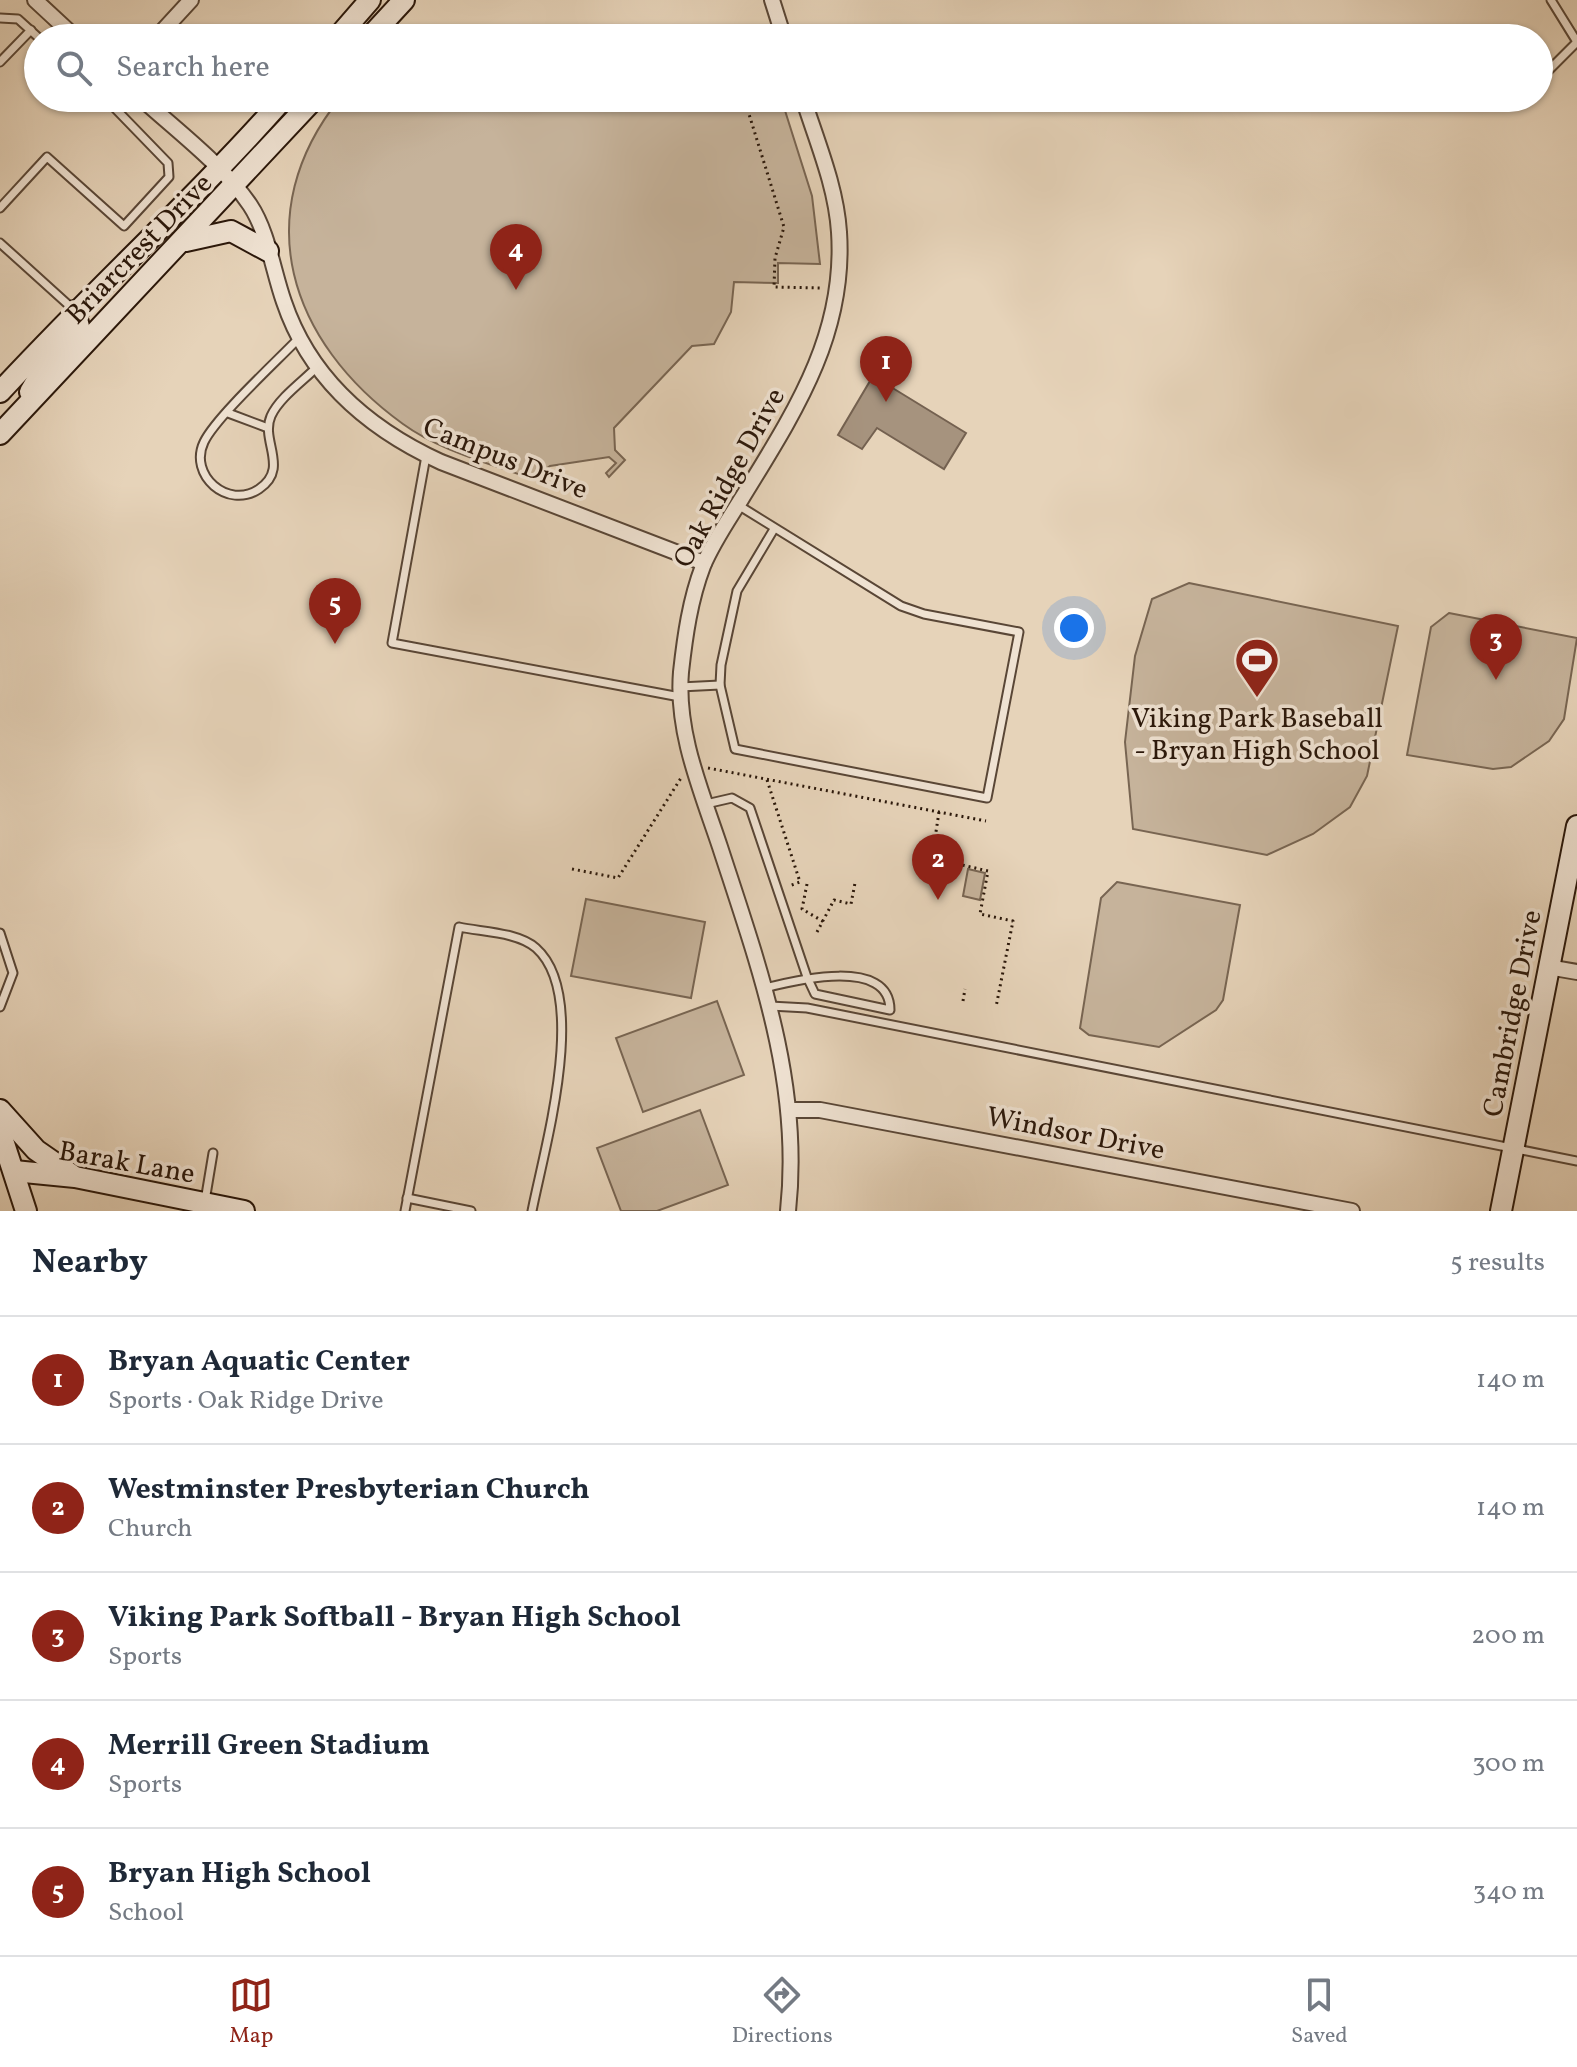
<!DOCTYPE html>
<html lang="en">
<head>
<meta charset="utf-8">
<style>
  body { margin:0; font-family:Vollkorn,serif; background:#f6f6f7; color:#1f2937 }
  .you { position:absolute; left:1074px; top:628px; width:28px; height:28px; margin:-20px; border:6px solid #fff; border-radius:50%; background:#1a73e8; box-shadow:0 0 0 12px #1a73e833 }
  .badge { display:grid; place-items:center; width:52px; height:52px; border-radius:50%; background:#8f2418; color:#fff; font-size:26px; font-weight:700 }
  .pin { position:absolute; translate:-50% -66px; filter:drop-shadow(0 2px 4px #0008) }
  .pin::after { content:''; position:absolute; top:42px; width:28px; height:24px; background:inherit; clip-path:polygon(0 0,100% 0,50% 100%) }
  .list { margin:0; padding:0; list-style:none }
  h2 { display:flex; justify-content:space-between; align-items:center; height:104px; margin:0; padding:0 32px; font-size:34px }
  h2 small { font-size:26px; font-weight:400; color:#747a83 }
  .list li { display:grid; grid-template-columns:52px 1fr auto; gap:24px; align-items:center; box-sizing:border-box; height:128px; padding:0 32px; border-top:2px solid #e0e1e3 }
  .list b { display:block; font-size:30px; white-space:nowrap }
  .list p { margin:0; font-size:26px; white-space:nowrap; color:#747a83 }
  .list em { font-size:26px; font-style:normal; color:#747a83 }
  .icon { flex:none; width:44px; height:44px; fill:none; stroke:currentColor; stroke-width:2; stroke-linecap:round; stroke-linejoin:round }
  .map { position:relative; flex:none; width:1577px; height:1211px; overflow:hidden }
  .search { position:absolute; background:#fff; box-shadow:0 2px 6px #0004; left:24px; right:24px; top:24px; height:88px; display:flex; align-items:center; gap:20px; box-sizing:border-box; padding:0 28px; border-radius:44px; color:#747a83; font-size:30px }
  .sheet { height:744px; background:#fff }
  nav { display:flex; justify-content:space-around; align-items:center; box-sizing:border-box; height:112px; border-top:2px solid #e0e1e3; background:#fff; font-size:22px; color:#747a83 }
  nav a { display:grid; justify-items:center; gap:4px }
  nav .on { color:#8f2418 }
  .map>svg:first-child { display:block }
  .green { fill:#c6b39b; stroke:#786552; stroke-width:2 }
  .water { fill:#a6937e; stroke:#746150; stroke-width:2 }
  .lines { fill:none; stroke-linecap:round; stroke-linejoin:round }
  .lane-casing { stroke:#594636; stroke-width:11 }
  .street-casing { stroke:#594636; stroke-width:18 }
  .secondary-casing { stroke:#2a170a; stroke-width:24 }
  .path { stroke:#2a170a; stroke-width:3; stroke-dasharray:2 4; stroke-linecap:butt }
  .lane { stroke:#efe2d2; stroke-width:7 }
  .street { stroke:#efe2d2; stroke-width:14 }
  .secondary { stroke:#efe2d2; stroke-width:20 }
  .labels { text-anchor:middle; stroke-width:7; stroke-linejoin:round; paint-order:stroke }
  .street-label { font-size:28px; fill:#2a170a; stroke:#efe2d2 }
  .poi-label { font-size:28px; fill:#2a170a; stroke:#efe2d2 }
</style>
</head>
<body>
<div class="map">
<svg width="1577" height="1211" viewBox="0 0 1577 1211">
  <rect width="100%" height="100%" fill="#e6d3b9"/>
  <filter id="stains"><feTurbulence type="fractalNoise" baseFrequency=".0025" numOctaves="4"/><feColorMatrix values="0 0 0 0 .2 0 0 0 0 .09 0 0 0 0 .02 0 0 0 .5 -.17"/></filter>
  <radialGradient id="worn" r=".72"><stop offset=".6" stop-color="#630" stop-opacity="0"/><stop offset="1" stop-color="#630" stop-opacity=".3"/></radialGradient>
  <!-- green -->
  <g class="green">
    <path d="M340,98H585L607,110L638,98H781L812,196L820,264L778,263V283L734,282L731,312L714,344L692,346L614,428L615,450L625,460L609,477L606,473L616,463L609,457L550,466L532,479C489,463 440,451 403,424C289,342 247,214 340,98Z"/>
    <polygon points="1189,583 1398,626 1367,776 1350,807 1313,834 1267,855 1133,829 1125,742 1135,656 1152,599"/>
    <polygon points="1449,613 1577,638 1564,719 1549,741 1511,767 1493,769 1407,755 1431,627"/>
    <polygon points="968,869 985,873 980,900 963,896"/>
    <polygon points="1117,882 1240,905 1223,1000 1216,1010 1159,1047 1089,1035 1080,1028 1101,898"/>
    <polygon points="586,899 705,922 691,998 571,976"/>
    <polygon points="717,1001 744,1075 643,1112 616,1038"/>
    <polygon points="700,1110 728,1185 657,1211 621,1211 597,1148"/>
  </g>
  <!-- water -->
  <polygon class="water" points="873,376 966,433 944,469 877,428 862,449 838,435"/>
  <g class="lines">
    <!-- lane casing -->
    <g class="lane-casing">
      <g id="lane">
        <polyline points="1551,0 1577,42"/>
        <polyline points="0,18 18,19 39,38"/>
        <polyline points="0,62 31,30"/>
        <polyline points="1539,80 1577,42"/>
        <polyline points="0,208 47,157 124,226 169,177 168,163 105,98"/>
        <polyline points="0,243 73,309"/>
        <path d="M299,338C277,361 216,417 204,442C188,475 228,510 259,489C290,468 260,441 271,416C279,398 303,381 317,367"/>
        <polyline points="228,413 268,428"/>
        <polyline points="426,456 392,643 680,697"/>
        <polyline points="738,505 901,606 924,614 1019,632 987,798 735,749 720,685 721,665 737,591 774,529"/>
        <polyline points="680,687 720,685"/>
        <path d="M706,804L732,798L750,808L807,977L815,994L890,1010C890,957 796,980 765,988"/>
        <polyline points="0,933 13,973 0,1007"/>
        <polyline points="770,1006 807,1008 1577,1161"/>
        <polyline points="407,1198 471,1211"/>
        <polyline points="205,1201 213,1153"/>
        <path d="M405,1211L459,927C482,932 518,932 536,948C590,996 544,1149 532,1211"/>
      </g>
    </g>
    <!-- street casing -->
    <g class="street-casing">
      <g id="street">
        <polyline points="35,0 76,38"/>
        <polyline points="772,0 784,38"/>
        <polyline points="156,38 191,0"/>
        <path d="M141,98C177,131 222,164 250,205C268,232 273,271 284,302C310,379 369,429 441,462L704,563"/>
        <polyline points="1548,967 1577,972"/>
        <polyline points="790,1110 820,1110 1352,1211"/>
        <path d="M788,1211C802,1083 759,967 720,847C701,790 676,732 681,672C685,636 690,600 703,566C713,542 729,519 742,498C794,413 846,335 839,232C836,186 817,142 803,98"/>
      </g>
    </g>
    <!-- secondary casing -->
    <g class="secondary-casing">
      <g id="secondary">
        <polyline points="337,38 370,0"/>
        <polyline points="369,38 404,0"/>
        <polyline points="186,241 231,231 268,251"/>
        <path d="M0,392C93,291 194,200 284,98"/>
        <polyline points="30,392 47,363 79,327 75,311"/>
        <polyline points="0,434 315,98"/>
        <polyline points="0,1110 36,1150 72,1175"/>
        <polyline points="0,1131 26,1211"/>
        <polyline points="14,1171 75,1177 244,1211"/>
        <polyline points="1501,1211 1577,826"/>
      </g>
    </g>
    <!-- path -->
    <g class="path">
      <polyline points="744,98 784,227 775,258 774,287 822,288"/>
      <polyline points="708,768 986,821"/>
      <polyline points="767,780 800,882 789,886"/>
      <polyline points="939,812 932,858 988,871 980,914 1013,921 996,1007"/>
      <polyline points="572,869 618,878 681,778"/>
      <polyline points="807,884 802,909 824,922"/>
      <polyline points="817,932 834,900 851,904 855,883"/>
      <polyline points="963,1001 965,989"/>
    </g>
    <!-- lane -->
    <use href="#lane" class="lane"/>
    <!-- street -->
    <use href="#street" class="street"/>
    <!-- secondary -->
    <use href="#secondary" class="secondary"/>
  </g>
  <!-- icons -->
  <defs>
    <g id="stadium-pin" transform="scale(2.3)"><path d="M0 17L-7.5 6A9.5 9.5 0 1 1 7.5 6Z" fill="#8f2418" stroke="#efe2d2"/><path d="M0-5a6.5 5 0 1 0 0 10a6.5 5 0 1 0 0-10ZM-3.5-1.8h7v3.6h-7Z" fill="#fff"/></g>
  </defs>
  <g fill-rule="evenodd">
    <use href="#stadium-pin" x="1257" y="660"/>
  </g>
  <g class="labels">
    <!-- street labels -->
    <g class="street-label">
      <text transform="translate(138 248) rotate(-46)" y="10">Briarcrest Drive</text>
      <text transform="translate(506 457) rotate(22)" y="10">Campus Drive</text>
      <text transform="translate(728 477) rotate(-61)" y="10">Oak Ridge Drive</text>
      <text transform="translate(1511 1013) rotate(-79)" y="10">Cambridge Drive</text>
      <text transform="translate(1076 1132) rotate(11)" y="10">Windsor Drive</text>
      <text transform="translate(127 1161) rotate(10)" y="10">Barak Lane</text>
    </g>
    <!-- poi labels -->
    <g class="poi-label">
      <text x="1257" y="727">Viking Park Baseball<tspan x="1257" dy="32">- Bryan High School</tspan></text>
    </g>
  </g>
  <rect width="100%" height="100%" filter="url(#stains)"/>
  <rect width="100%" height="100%" fill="url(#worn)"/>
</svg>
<div class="you"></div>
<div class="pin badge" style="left:886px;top:402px">1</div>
<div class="pin badge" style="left:938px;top:900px">2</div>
<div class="pin badge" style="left:1496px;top:680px">3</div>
<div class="pin badge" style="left:516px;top:290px">4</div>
<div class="pin badge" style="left:335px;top:644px">5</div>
<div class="search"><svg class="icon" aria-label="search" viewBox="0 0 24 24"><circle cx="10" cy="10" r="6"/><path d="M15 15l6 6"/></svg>Search here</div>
</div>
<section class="sheet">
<h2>Nearby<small>5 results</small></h2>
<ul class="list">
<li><span class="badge">1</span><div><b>Bryan Aquatic Center</b><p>Sports · Oak Ridge Drive</p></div><em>140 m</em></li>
<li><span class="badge">2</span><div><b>Westminster Presbyterian Church</b><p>Church</p></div><em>140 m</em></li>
<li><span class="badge">3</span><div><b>Viking Park Softball - Bryan High School</b><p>Sports</p></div><em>200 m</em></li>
<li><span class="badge">4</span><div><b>Merrill Green Stadium</b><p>Sports</p></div><em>300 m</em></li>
<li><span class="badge">5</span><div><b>Bryan High School</b><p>School</p></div><em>340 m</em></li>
</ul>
</section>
<nav>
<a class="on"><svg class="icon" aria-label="map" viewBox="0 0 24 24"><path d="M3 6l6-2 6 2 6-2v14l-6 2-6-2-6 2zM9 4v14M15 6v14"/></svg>Map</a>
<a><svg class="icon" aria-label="directions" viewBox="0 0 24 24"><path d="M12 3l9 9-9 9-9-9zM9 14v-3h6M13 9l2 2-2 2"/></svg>Directions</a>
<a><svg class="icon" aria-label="saved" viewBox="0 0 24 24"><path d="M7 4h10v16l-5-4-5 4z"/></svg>Saved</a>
</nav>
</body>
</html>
